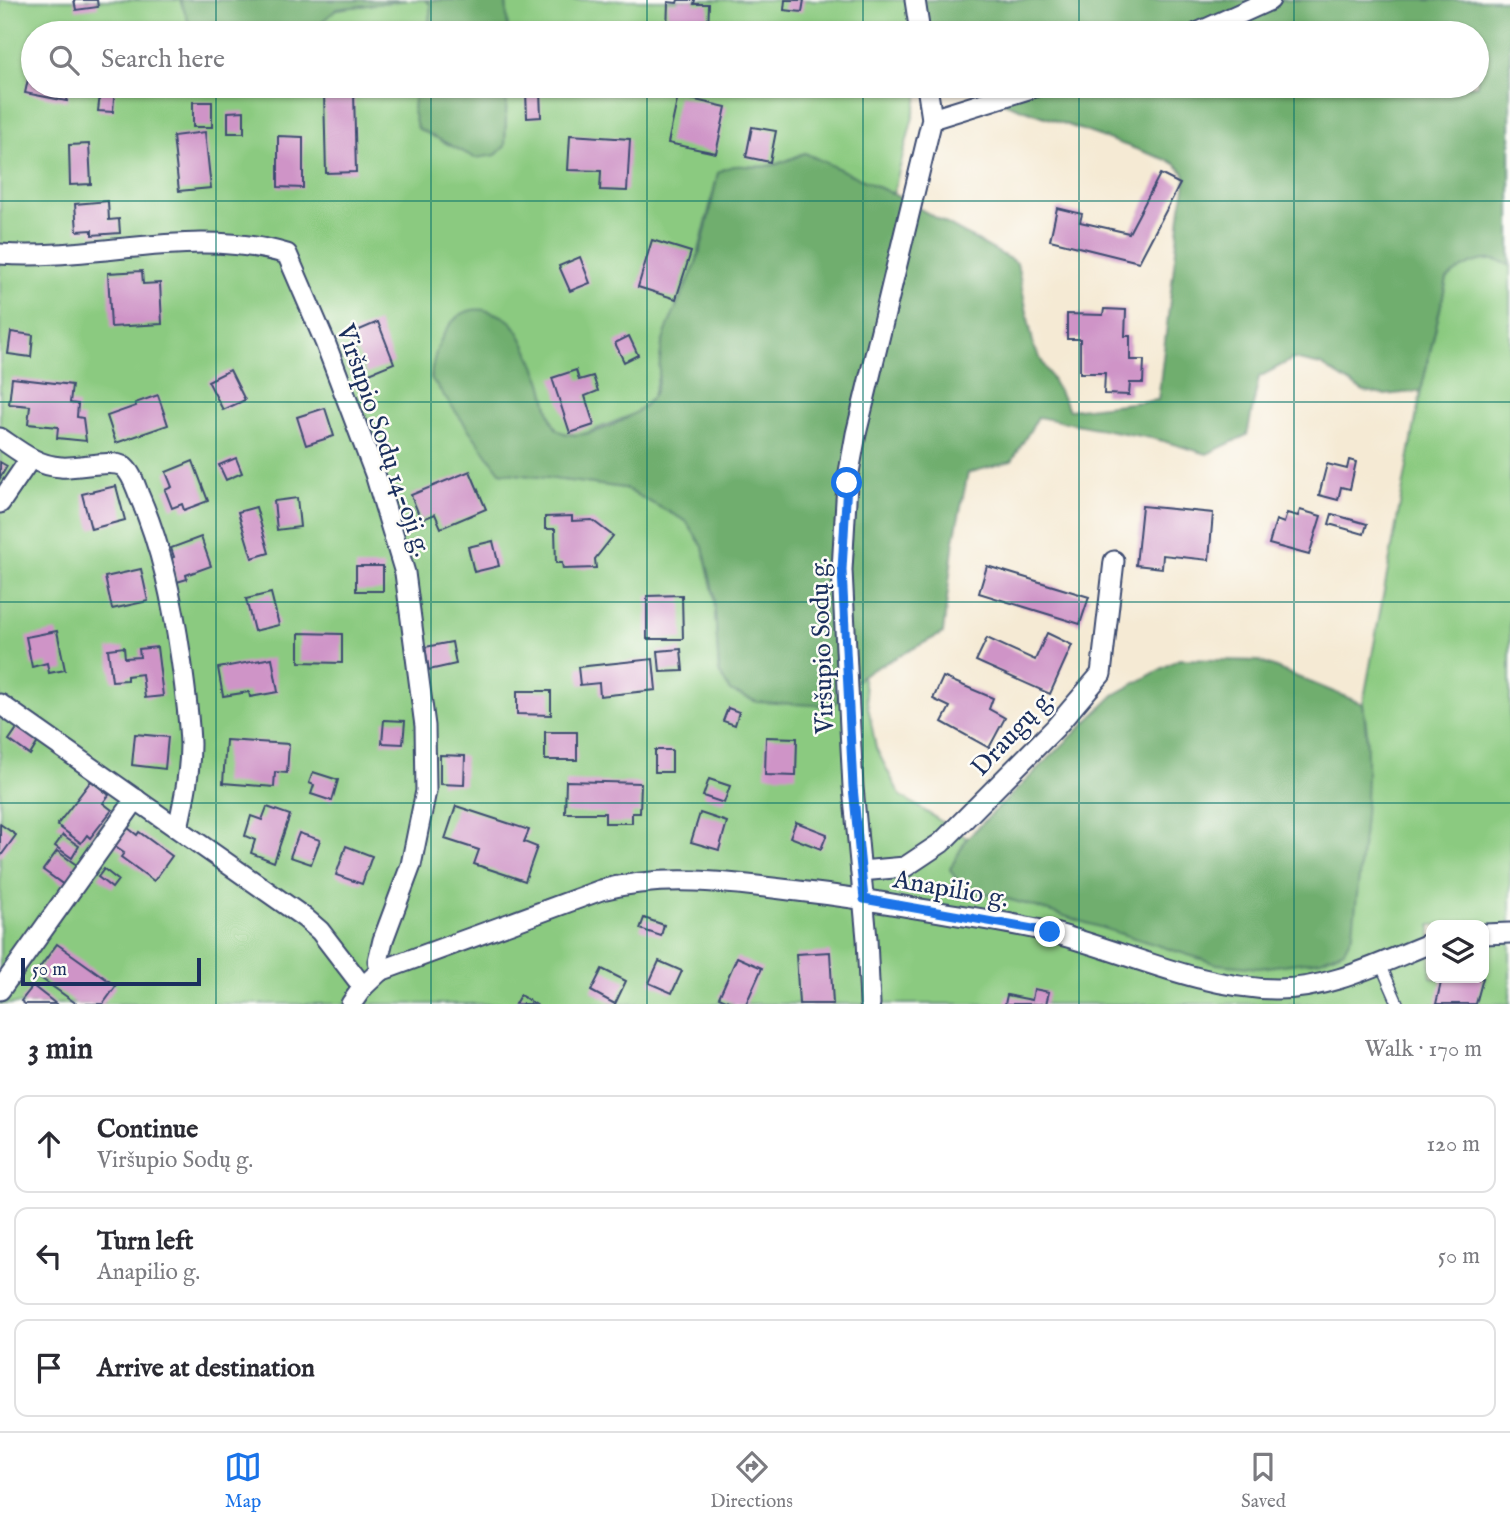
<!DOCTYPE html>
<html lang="en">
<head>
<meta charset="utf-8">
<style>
  body { margin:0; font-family:"IM FELL English",serif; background:#f7f7f7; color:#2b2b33 }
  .controls { position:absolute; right:21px; bottom:21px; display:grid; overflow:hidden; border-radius:14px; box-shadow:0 2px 5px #0004 }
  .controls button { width:63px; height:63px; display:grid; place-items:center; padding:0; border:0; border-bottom:2px solid #e1e1e2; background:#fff; color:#2b2b33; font:35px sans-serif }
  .scale { position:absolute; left:21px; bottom:18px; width:180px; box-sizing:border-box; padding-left:7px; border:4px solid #1b2f5e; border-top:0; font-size:19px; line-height:24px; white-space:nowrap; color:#1b2f5e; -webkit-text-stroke:5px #fdfcf7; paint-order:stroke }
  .stop { position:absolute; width:21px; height:21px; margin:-16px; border:5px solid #1a73e8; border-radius:50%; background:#fff }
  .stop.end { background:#1a73e8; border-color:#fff; box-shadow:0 2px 7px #0008 }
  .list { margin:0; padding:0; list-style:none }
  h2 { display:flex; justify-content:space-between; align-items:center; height:91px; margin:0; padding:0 28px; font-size:30px }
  h2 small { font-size:23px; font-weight:400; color:#7c7c81 }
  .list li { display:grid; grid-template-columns:46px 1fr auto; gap:21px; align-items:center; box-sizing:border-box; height:98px; margin:0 14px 14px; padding:0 14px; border:2px solid #e1e1e2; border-radius:14px }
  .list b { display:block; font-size:26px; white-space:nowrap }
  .list p { margin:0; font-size:23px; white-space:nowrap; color:#7c7c81 }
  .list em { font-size:23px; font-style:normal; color:#7c7c81 }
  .icon { flex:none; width:38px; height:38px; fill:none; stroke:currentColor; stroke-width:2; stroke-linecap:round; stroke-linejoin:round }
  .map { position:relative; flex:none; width:1510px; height:1004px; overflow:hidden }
  .search { position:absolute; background:#fff; box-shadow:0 2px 5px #0004; left:21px; right:21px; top:21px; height:77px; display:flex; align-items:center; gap:18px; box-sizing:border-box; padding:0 24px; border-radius:38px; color:#7c7c81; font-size:26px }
  .sheet { height:427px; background:#fff }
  nav { display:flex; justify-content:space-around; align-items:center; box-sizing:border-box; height:98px; border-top:2px solid #e1e1e2; background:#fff; font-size:19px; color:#7c7c81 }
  nav a { display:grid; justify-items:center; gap:4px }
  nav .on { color:#1a73e8 }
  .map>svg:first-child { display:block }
  .green { fill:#8bca80; stroke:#537c6f; stroke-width:2; fill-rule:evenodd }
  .forest { fill:#70ae6e; stroke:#466e66; stroke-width:2 }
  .building { fill:#cf94c7 }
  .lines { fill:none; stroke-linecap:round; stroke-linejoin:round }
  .service-casing { stroke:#3c4b70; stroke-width:13 }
  .minor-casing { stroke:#3c4b70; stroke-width:23 }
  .service { stroke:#fff; stroke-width:10 }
  .minor { stroke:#fff; stroke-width:19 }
  .route { stroke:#1a73e8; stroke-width:9 }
  .grid { fill:none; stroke:#0f766e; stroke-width:2; stroke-opacity:0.55 }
  .labels { text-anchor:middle; stroke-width:5; stroke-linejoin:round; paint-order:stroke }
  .street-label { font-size:26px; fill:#1b2f5e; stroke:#fdfcf7 }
</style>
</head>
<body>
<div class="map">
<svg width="1510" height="1004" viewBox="0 0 1510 1004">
  <rect width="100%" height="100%" fill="#fdfcf7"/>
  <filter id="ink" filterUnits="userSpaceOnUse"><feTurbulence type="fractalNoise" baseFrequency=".0143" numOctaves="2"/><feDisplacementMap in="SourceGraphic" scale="14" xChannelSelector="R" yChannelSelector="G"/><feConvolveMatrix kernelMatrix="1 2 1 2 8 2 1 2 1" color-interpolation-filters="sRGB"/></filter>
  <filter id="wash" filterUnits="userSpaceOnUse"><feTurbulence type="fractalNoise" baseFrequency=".00686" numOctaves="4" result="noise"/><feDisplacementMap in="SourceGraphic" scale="28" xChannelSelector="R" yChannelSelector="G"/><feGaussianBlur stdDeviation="1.57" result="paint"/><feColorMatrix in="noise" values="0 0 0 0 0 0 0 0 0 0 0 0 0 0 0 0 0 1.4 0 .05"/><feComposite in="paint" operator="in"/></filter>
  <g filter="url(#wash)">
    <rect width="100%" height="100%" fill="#f5ead4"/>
    <!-- green -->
    <g class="green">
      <path d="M0,0H180L193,33H33V86H415L414,91L505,146L507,86H921L893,194L805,153C792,158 781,164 767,166C748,169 735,161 718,173L696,263L662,344L659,373L653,396L637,413L579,436L559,432L553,425L541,381L500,472L624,488L686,521L703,547L714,595L719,672L832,706L862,675L876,748L900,795L967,838L950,869L961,887L1026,904L1365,762L1367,731L1363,704L1421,391L1447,279C1464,264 1489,251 1510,266V1004H0ZM1431,925H1484V978H1431Z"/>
      <polygon points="406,0 425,0 431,5 429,21 425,33 317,33 324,20 337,9"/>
      <polygon points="506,0 921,0 922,33 508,33"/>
    </g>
    <!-- forest -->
    <g class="forest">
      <polygon points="180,0 406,0 337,9 324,20 317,33 193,33"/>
      <polygon points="425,0 506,0 508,33 425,33 429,21 431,5"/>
      <path d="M921,0H1510V266C1489,252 1464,264 1447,279L1421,391L1385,395L1364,392L1321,365L1293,359L1259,377L1247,435L1207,454L1156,439L1038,417L1012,461L968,473L954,540L943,633L862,675L832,706L757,702L730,691L719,672L714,595L703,547L686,521L624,488L500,472L431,378C433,349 451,301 488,311C497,314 505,316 512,323C520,331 536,368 541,380C546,392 548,422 558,430C579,446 639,417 652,397C662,382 658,361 662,345C668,319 685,291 695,266C706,237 711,203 718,173C735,160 748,169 767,166C781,165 792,158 805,153L893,194L1017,263L1034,347L1069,410L1158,400L1181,207C1185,186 1193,173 1170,161L957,86H1477V33H922Z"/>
      <polygon points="415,86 507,86 505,146 496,155 475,158 417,128 413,111"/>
      <path d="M1179,659L1259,661L1363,704C1374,777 1360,860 1353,933L1344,950L1321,960L1259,968L1217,964L1026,904L961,887L950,869L967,838L1114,695Z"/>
    </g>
    <g id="blocks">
      <!-- building -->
      <g class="building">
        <polygon points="74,0 97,0 98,7 76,10"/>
        <polygon points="678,0 695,0 694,4 709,4 708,33 667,32 668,2 677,3"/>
        <polygon points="785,0 804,0 802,12 784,10"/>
        <polygon points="30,70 33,71 33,86 70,86 67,101 25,93"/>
        <polygon points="101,86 115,86 113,112 98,111"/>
        <polygon points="526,91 540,91 541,117 527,118"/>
        <polygon points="354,92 356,172 326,173 324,93"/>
        <polygon points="678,96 726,107 716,153 668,143"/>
        <rect x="193" y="102" width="19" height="25"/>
        <polygon points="244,111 244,133 228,133 228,112"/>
        <polygon points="752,127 776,131 770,162 746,157"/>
        <polygon points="205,132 211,188 179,191 173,136"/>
        <polygon points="570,135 630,139 627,191 600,190 601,171 568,170"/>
        <polygon points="278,136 303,137 303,188 278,187"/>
        <polygon points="89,144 91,184 70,185 69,145"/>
        <polygon points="1160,174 1180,184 1139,262 1050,240 1057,208 1082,214 1080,222 1129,233"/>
        <polygon points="108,201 109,220 119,219 120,233 92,235 92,230 77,231 75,204"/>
        <polygon points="652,240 691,252 676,299 638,287"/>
        <polygon points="580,257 590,283 570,291 559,266"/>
        <polygon points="142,271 143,284 160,283 162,324 111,327 108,273"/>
        <polygon points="1104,309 1126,310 1125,336 1130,336 1130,360 1144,360 1143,383 1130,383 1129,395 1104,394 1105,373 1080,373 1080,339 1067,339 1067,314 1103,315"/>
        <polygon points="378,322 394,363 367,374 350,334"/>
        <polygon points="11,332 33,335 31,357 8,354"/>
        <polygon points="629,336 638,355 624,362 615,343"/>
        <polygon points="230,370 245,400 223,410 208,381"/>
        <polygon points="576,370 579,380 593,376 598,391 585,396 594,425 570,433 552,378"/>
        <polygon points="12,378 72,385 70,403 78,404 77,417 83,418 86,441 57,438 58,427 28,424 30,406 9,404"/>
        <polygon points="158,395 168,425 116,443 107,416 136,406 135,403"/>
        <polygon points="325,408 334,436 306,445 297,417"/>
        <polygon points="236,458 242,473 226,480 219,465"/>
        <polygon points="1349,460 1356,462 1350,489 1341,487 1338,500 1319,495 1327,464 1347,469"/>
        <polygon points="193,461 208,501 184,510 182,504 172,508 165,490 172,487 166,472"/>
        <polygon points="0,462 7,466 0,478"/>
        <polygon points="470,471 486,509 441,528 435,514 421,520 411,495"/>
        <polygon points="116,486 125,520 91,529 82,494"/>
        <polygon points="297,498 300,527 277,530 274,501"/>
        <polygon points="1142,506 1213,513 1209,560 1163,555 1162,568 1136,565"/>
        <polygon points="256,507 269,553 252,558 238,512"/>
        <polygon points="1300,510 1321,516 1309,555 1269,544 1276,520 1284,523 1287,513 1298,516"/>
        <polygon points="1332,514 1367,524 1364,534 1329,524"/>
        <polygon points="572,516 572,521 592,520 613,536 595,559 596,568 563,569 562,563 556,563 555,529 545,529 545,517"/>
        <polygon points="201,537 211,566 186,575 187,579 177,582 169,559 174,557 171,548"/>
        <polygon points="493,541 499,566 474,572 468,547"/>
        <rect x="356" y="566" width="27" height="25"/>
        <polygon points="987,566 1089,597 1080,624 979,593"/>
        <polygon points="141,569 148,601 112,609 105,577"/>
        <polygon points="271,593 279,625 254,631 246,599"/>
        <polygon points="682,595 683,639 647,639 647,596"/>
        <polygon points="57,631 65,670 49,673 47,663 32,667 26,637"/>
        <polygon points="299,633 342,634 342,663 299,662"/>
        <polygon points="1047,633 1072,645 1050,694 976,661 987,638 1035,660"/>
        <polygon points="452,642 456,664 429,670 425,647"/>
        <polygon points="124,647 125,658 140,657 139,649 157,647 163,696 145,698 142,674 127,676 127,680 112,681 108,649"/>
        <polygon points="681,649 683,671 660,672 658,651"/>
        <polygon points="272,658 278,692 250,697 249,692 223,696 218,668"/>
        <polygon points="653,659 656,690 600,696 599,683 580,685 578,667"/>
        <polygon points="943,677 993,698 989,709 1005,718 989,748 942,722 950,707 933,699"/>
        <polygon points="517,691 551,691 551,715 517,714"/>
        <polygon points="728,708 739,712 735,725 723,721"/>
        <polygon points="384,720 405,721 403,744 382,743"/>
        <polygon points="18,727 38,742 30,755 9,740"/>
        <rect x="545" y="732" width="32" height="28"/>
        <polygon points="135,734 168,737 165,769 132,765"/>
        <polygon points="766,737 797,738 796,776 765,775"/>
        <polygon points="226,740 289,744 287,773 275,772 274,787 223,783"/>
        <rect x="655" y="750" width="17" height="22"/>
        <polygon points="440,755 465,756 464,785 440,784"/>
        <polygon points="313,772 338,780 332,801 311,794 314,785 309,783"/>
        <polygon points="709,779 730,786 724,803 703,796"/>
        <polygon points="91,781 109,795 103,803 112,810 90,838 87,835 81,843 57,825"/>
        <polygon points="566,781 641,783 640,813 632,813 632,823 605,823 605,813 565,813"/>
        <polygon points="456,806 529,830 524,842 537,847 525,881 474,864 479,850 445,839"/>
        <polygon points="267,807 290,815 274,862 251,853 255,840 245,836 251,816 262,820"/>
        <polygon points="700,813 727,822 719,850 691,842"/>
        <polygon points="796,822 827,834 821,849 790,837"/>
        <polygon points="0,824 16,835 0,857"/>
        <polygon points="128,828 137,835 139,832 172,856 154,881 121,857 124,853 114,846"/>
        <polygon points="299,833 320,840 311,864 290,857"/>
        <polygon points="63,835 79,846 72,858 55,846"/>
        <polygon points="346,846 372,856 362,884 336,875"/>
        <polygon points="57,851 78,866 64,885 43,870"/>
        <polygon points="104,869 118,880 112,888 98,877"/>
        <polygon points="644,918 664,925 661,936 640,929"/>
        <polygon points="57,944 116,986 103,1004 77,1004 35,974"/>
        <polygon points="830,952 833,1004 799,1004 796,954"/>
        <polygon points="737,957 762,968 746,1004 735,1004 719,997"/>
        <polygon points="659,961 682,971 672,993 649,983"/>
        <polygon points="602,969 626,981 615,1004 591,991"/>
        <polygon points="1442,978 1483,978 1476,1004 1436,1004"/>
        <polygon points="33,986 56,1004 25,1004 21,1001"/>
        <polygon points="1034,989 1049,992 1046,1004 1005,1004 1007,995 1032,1000"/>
        <polygon points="520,995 535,1004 515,1004"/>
      </g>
    </g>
  </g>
  <g filter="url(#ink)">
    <use href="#blocks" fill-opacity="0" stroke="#3c4b70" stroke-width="2"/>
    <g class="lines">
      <!-- service casing -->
      <g class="service-casing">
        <polyline id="service" points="1380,963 1398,1004"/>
      </g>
      <!-- minor casing -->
      <g class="minor-casing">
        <g id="minor">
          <polyline points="915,0 920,33"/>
          <polyline points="1197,33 1270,0"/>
          <polyline points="932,119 1038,86"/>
          <path d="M0,254C95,261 193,226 287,254L325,342L375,474L405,573L425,726L426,791L411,865L383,940L378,961L380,971"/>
          <path d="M0,438C19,451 37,466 61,467C77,469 112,458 124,467C132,474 135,485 139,495C162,548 173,603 181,659C185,687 189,716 190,744C190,773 184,800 178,828"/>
          <polyline points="0,503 30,459"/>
          <polyline points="0,704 305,918 320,931 363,987"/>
          <polyline points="861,871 905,867 941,843 1055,728 1101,674 1114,561"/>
          <polyline points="1484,934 1510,933"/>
          <polyline points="0,990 136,799"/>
          <path d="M351,1004L363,987L380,971L601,890C663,874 727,882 790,890C834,895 877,901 921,909C964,916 1008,922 1050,932C1124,951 1198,988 1275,989C1329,990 1382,962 1431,943"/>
          <polyline points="870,1004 867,939 853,787 842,570 847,483 856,434 932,119 927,86"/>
        </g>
      </g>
      <!-- service -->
      <use href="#service" class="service"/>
      <!-- minor -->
      <use href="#minor" class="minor"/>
    </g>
  </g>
  <g class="lines" filter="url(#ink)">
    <!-- route -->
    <polyline class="route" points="847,483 842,570 853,787 864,899 1050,932"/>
  </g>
  <!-- grid -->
  <path class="grid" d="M216,0V33M431,0V33M647,0V33M863,0V33M1079,0V33M1294,0V33M216,86V1004M431,86V1004M647,86V1004M863,86V1004M1079,86V1004M1294,86V1004M0,201H1510M0,402H1510M0,602H1510M0,803H1510"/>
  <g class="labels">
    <!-- street labels -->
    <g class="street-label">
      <text transform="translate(385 440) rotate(71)" y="9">Viršupio Sodų 14-oji g.</text>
      <text transform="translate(821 646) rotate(-92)" y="9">Viršupio Sodų g.</text>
      <text transform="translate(1012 732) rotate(-47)" y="9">Draugų g.</text>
      <text transform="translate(951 888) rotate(10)" y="9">Anapilio g.</text>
    </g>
  </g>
</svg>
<div class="controls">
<button><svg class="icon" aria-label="layers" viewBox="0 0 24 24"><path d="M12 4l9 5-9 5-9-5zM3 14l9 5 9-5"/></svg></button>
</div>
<div class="scale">50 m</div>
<div class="stop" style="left:847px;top:483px"></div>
<div class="stop end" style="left:1050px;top:932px"></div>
<div class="search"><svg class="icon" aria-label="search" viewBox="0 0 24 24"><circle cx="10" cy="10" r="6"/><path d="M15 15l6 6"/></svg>Search here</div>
</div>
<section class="sheet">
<h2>3 min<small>Walk · 170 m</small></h2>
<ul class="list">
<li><svg class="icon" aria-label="ahead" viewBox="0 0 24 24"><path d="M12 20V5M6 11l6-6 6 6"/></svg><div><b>Continue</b><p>Viršupio Sodų g.</p></div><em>120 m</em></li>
<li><svg class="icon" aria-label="left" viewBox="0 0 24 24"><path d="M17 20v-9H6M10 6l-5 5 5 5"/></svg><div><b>Turn left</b><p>Anapilio g.</p></div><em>50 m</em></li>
<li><svg class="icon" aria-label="arrive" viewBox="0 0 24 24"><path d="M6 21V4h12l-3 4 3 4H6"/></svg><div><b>Arrive at destination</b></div></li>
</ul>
</section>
<nav>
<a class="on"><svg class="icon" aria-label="map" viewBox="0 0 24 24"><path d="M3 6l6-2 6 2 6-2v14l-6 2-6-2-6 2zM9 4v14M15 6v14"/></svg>Map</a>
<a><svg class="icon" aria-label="directions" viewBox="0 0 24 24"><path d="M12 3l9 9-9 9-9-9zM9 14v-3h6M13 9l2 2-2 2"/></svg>Directions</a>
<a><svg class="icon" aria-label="saved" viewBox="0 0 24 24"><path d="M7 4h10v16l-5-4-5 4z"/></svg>Saved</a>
</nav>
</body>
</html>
